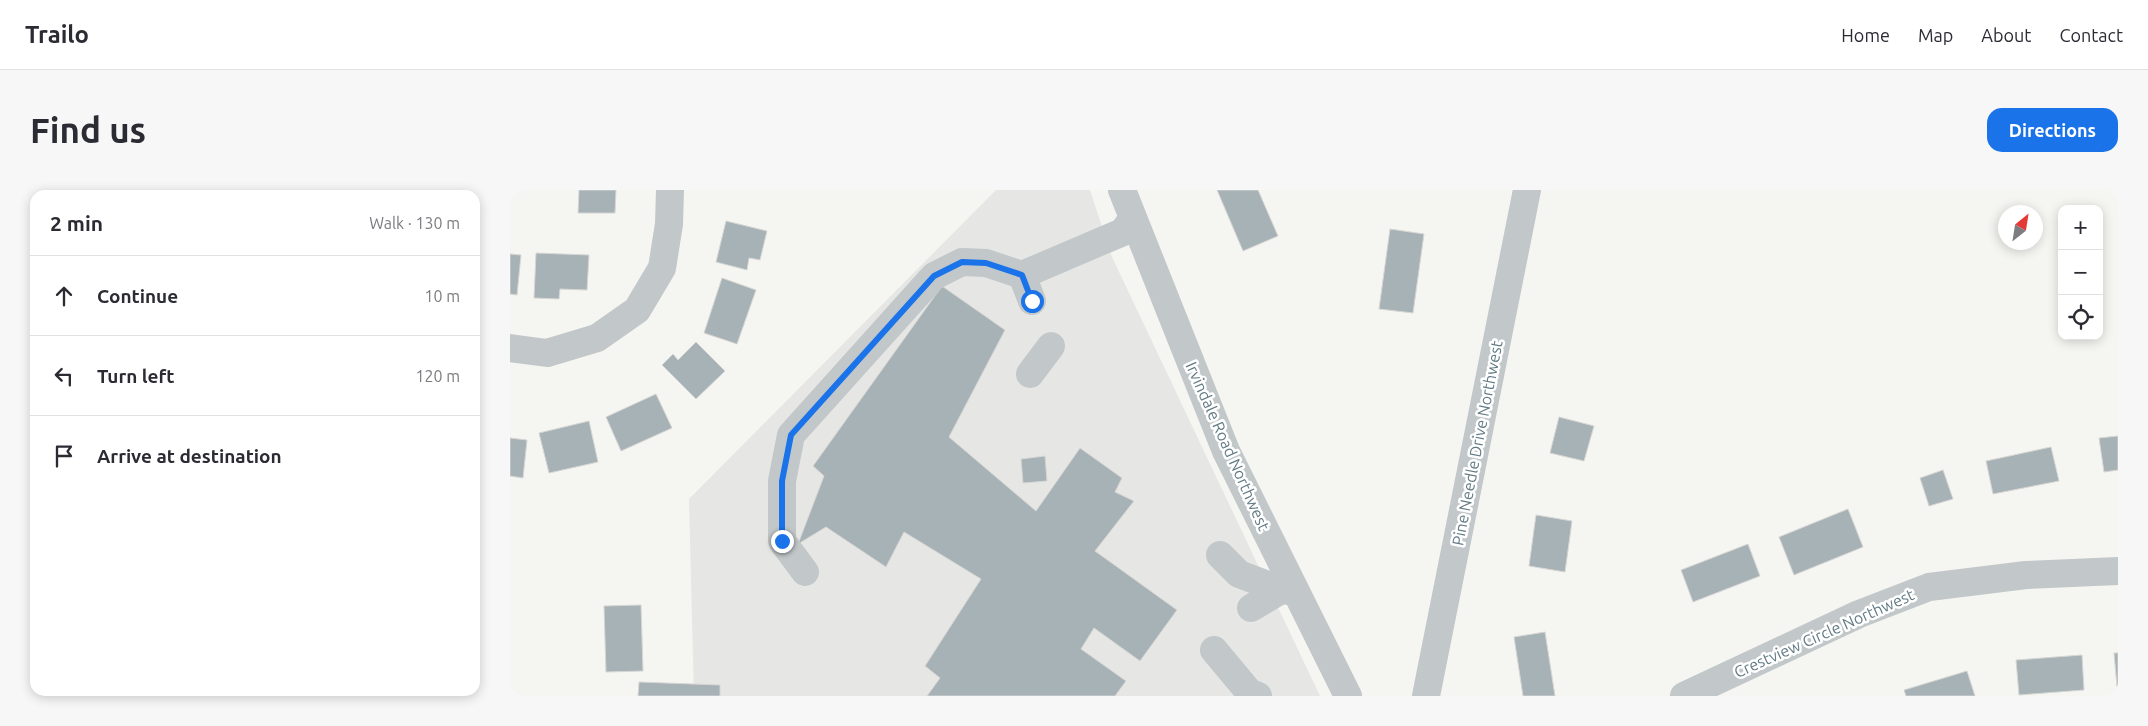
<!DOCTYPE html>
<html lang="en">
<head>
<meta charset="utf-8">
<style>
  body { margin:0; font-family:Ubuntu,sans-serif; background:#f7f7f7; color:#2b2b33 }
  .controls { position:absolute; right:15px; top:15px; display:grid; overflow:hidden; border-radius:10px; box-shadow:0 2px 12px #0003 }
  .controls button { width:45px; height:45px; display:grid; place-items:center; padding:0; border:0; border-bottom:1px solid #e1e1e2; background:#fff; color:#2b2b33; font:25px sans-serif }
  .compass { position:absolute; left:1488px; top:15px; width:45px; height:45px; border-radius:50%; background:#fff; box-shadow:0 2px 12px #0003; rotate:30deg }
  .stop { position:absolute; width:15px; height:15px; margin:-11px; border:4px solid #1a73e8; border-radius:50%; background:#fff }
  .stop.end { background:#1a73e8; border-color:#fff; box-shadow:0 1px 5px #0008 }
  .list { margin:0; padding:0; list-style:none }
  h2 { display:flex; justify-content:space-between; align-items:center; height:65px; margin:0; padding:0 20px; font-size:21px }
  h2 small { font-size:16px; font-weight:400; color:#7c7c81 }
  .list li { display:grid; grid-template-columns:32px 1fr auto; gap:15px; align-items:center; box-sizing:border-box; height:80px; padding:0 20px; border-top:1px solid #e1e1e2 }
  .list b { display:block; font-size:19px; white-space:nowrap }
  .list em { font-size:16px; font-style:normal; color:#7c7c81 }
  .icon { flex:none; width:28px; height:28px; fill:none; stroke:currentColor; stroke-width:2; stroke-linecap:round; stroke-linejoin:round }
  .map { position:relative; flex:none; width:1608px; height:506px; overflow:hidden; border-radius:15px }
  header { display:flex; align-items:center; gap:30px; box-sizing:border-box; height:70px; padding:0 25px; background:#fff; border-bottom:1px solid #e1e1e2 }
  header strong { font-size:24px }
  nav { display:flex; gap:28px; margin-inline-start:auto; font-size:18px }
  .intro { display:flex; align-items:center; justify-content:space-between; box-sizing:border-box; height:120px; padding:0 30px }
  h1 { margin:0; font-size:35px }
  .button { padding:12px 22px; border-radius:15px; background:#1a73e8; color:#fff; font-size:18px; font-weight:700 }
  main { display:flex; gap:30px; padding:0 30px }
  aside { flex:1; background:#fff; border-radius:15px; box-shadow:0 2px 12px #0003 }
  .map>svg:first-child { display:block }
  .built { fill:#e6e7e5 }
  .building { fill:#a6b2b5; stroke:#d7d6d4 }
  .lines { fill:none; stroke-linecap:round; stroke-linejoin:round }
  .minor { stroke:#c2c7c9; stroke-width:28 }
  .route { stroke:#1a73e8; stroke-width:6 }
  .labels { text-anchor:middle; stroke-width:5; stroke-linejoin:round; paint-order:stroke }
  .street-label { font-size:16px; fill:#627a84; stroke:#fff }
</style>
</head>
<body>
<header>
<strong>Trailo</strong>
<nav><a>Home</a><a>Map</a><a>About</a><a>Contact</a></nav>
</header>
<div class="intro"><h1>Find us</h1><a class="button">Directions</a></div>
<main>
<aside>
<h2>2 min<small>Walk · 130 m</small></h2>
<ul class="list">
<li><svg class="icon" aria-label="ahead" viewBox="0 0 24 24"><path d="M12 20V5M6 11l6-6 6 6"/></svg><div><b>Continue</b></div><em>10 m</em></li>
<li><svg class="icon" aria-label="left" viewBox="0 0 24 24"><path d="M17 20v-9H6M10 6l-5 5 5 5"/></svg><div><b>Turn left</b></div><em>120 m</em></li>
<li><svg class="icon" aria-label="arrive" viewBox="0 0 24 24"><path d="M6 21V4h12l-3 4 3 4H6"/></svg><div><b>Arrive at destination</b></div></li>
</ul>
</aside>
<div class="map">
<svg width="1608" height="506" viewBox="0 0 1608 506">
  <rect width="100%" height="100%" fill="#f5f5f1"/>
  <!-- built -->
  <polygon class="built" points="486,0 580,0 602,67 810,506 184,506 179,309"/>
  <!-- building -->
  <g class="building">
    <polygon points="69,0 106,0 105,23 68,23"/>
    <polygon points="707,0 748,0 768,46 733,61"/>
    <polygon points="216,31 257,41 250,70 239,68 237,80 206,72"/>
    <polygon points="880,39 914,44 903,123 869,119"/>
    <polygon points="26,63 79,65 77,100 50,99 49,109 24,108"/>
    <polygon points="0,64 11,65 7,105 0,104"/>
    <polygon points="212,88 246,100 227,154 194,143"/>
    <polygon points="432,96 495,140 439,247 526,321 570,258 612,288 605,302 624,311 585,361 667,420 630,471 584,438 571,459 616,491 605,506 417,506 430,488 415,476 471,389 394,342 376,377 316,337 288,354 314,286 303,276"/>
    <polygon points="186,152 215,181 186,209 152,175 163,164 168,170"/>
    <polygon points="146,204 162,238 111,261 96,227"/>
    <polygon points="1049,227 1084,236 1074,271 1040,263"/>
    <polygon points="79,231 88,272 39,283 29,243"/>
    <polygon points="1608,246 1608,280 1594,282 1589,248"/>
    <polygon points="0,248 17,250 13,288 0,286"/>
    <polygon points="1541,257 1549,291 1483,304 1476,271"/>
    <polygon points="535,266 537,291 513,293 511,269"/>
    <polygon points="1433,280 1443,309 1419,316 1410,288"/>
    <polygon points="1338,319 1353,357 1284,385 1269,347"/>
    <polygon points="1026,325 1062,331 1055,382 1019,376"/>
    <polygon points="1238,354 1250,386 1183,412 1171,380"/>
    <polygon points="131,415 133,481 96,482 94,416"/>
    <polygon points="1035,442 1045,506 1013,506 1004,447"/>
    <polygon points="1604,463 1608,463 1608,497 1607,497"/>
    <polygon points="1572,465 1574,500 1509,505 1506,470"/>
    <polygon points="1457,481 1465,506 1396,506 1394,500"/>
    <polygon points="129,492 210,495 210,506 128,506"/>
  </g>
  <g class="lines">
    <!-- minor -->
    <g class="minor">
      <polyline points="612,0 716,261 838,506"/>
      <polyline points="512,85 522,111"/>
      <polyline points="0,158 37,163 87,148 127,120 152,78 159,34 160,0"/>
      <polyline points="520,184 541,156"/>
      <polyline points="710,365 729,384 771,400 785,402"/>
      <polyline points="295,382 272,351 272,291 281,245 424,86 452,72 476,73 512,85 613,42 622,29"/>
      <polyline points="741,418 771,400"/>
      <polyline points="704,460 739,502 748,506"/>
      <polyline points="916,506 1017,0"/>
      <polyline points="1174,506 1349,424 1419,397 1516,385 1608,381"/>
    </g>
  </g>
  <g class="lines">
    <!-- route -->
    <polyline class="route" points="272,351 272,291 281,245 424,86 452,72 476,73 512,85 522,111"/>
  </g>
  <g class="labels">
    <!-- street labels -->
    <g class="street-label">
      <text transform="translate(967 253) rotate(-79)" y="6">Pine Needle Drive Northwest</text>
      <text transform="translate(718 256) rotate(66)" y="6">Irvindale Road Northwest</text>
      <text transform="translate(1314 443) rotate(-24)" y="6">Crestview Circle Northwest</text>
    </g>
  </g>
</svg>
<div class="controls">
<button>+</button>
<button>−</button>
<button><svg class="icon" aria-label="locate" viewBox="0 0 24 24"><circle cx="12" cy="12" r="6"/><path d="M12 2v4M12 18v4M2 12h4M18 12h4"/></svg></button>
</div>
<svg class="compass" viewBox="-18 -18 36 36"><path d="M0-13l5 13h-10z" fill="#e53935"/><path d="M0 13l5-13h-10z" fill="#7c7c81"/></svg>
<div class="stop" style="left:522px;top:111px"></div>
<div class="stop end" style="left:272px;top:351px"></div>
</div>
</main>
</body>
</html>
